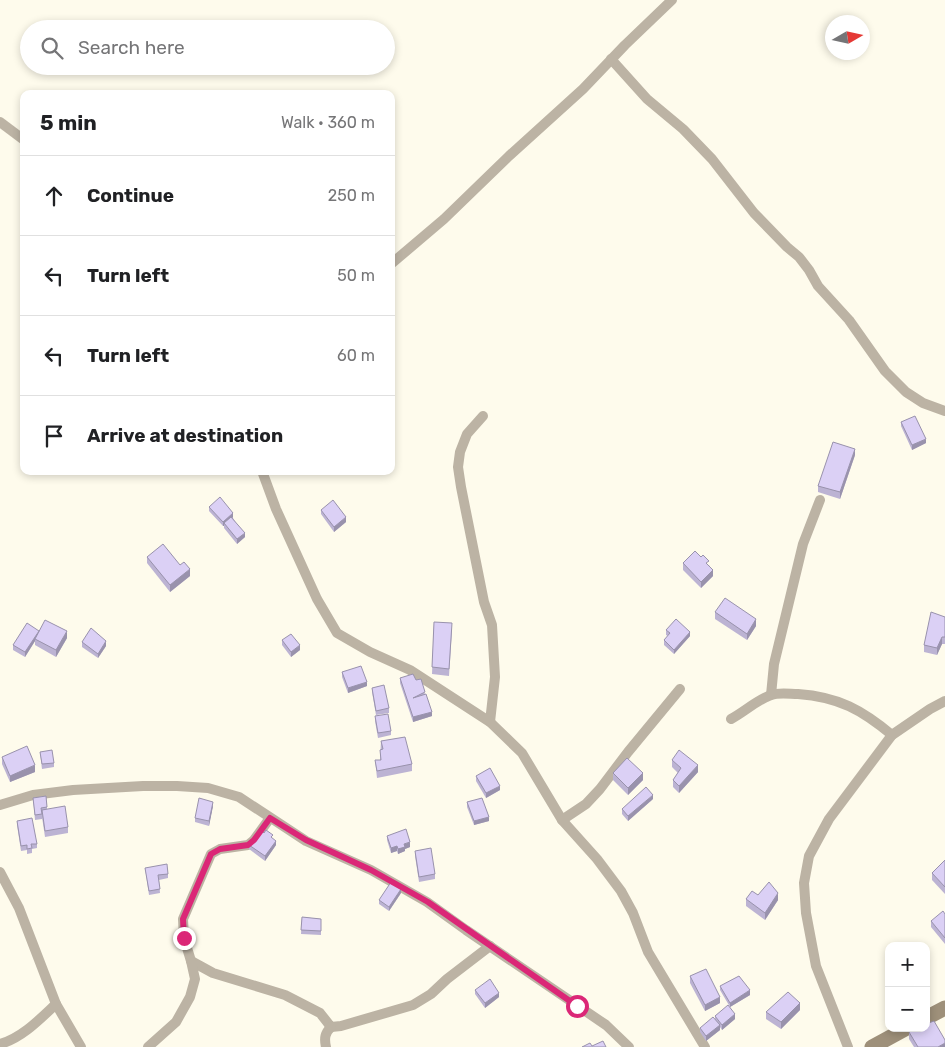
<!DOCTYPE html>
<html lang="en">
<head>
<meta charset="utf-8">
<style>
  body { margin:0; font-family:Rubik,sans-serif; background:#f2f2f2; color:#202124 }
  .controls { position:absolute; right:15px; bottom:15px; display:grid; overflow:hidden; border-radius:10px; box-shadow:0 2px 8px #0003 }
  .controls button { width:45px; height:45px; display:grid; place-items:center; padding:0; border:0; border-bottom:1px solid #e0e0e0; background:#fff; color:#202124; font:25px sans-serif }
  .compass { position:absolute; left:825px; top:15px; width:45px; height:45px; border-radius:50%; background:#fff; box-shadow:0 2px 8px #0003; rotate:81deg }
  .stop { position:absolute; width:15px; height:15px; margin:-11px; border:4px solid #db2777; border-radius:50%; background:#fff }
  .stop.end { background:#db2777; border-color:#fff; box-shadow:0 1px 5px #0008 }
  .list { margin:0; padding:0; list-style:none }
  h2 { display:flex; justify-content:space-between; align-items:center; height:65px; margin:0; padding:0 20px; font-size:21px }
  h2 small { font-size:16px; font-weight:400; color:#757577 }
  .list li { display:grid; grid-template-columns:32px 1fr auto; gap:15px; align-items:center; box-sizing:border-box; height:80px; padding:0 20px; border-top:1px solid #e0e0e0 }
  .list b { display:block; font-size:19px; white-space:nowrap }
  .list em { font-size:16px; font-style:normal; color:#757577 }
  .icon { flex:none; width:28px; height:28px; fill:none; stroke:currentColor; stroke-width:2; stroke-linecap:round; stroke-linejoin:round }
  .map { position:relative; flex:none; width:945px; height:1047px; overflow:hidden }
  .search { position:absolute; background:#fff; box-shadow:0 2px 8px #0003; left:20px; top:20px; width:375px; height:55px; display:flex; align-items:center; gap:12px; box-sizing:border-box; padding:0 18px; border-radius:28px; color:#757577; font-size:19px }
  .panel { position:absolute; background:#fff; box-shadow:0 2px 8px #0003; left:20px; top:90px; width:375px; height:385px; border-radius:10px }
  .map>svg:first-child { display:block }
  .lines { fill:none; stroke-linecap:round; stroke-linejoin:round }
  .street { stroke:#bcb3a4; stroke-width:10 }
  .secondary { stroke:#9e907a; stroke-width:15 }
  .wall { fill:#bcb3d3 }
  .shaded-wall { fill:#9992ac }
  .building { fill:#dbd0f5; stroke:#9992ac }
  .route { stroke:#db2777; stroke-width:6 }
</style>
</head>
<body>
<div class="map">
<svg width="945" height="1047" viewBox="0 0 945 1047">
  <rect width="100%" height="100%" fill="#fefbec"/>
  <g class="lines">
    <!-- street -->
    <g class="street">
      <polyline points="611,59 647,99 683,129 712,159 754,213 787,247 799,257 809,270 818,286 849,320 885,371 906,392 923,403 945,411"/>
      <polyline points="0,122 24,140"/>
      <polyline points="391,264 444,219 509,156 583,89 625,45 672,0"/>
      <polyline points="483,416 467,434 460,452 458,467 461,487 484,602 492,625 495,677 490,722"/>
      <polyline points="262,471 276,509 317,599 337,633 370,652 410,670 490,722 522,753 562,820 597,859 621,891 633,913 648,952 705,1047"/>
      <polyline points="771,695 774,664 803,544 820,500"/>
      <path d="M731,719C744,712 757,700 771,695C779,692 790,694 798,694C839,697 862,710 892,735"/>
      <polyline points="0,805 33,795 73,790 143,786 177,786 208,788 239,797 306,841 371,870 427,902 466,930 606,1025 629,1047"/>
      <polyline points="562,820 586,804 600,789 628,752 680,689"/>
      <polyline points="0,872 19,908 56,1004 81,1047"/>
      <polyline points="191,961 213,973 285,995 320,1013 331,1027 341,1026 413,1005 431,994 447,979 490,946"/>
      <path d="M0,1044C22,1038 40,1019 56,1004"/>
      <polyline points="148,1047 176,1022 190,997 195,979 191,961 184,938 183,919 211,854 220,849 248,845 254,840 270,818"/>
      <path d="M326,1047C324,1038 325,1033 331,1027"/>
      <polyline points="848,1047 816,966 806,913 804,883 809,856 829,819 892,735 930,709 945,701"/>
    </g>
    <!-- secondary -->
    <g class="secondary">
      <polyline points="926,1018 945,1008"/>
      <polyline points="872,1047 907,1028"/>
    </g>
  </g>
  <!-- wall -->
  <g class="wall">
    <polygon points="901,422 926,443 912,450 901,426"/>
    <polygon points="855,455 840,499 818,492 818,486"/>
    <polygon points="209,507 233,517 233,518 245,537 237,544 224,528 224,526 223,526 209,511"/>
    <polygon points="321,510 346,522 334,532 321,514"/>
    <polygon points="147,557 190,576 170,592 147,563"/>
    <polygon points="683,563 709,565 713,576 701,588 683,570"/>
    <polygon points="715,612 756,626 747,640 715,619"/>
    <polygon points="945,617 945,644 942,644 937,655 924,652 924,645"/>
    <polygon points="434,622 452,630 449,676 432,674"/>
    <polygon points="666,630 690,636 674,654 664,645 664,640 668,636 666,635"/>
    <polygon points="39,631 67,638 56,657 35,645 35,641 25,657 13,650 13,645"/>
    <polygon points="282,640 300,650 291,657 282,645"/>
    <polygon points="82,642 106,646 98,658 82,647"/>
    <polygon points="342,672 367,686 348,693 342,677"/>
    <polygon points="400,678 416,680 425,694 432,716 413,722 400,683"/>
    <polygon points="372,688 389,708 389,713 376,715 372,692"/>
    <polygon points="375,716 391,731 391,735 378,738 375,721"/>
    <polygon points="381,741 412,764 412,771 377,778 375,760 380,760"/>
    <polygon points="40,752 54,763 54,767 42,769"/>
    <polygon points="2,757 35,772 10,782 2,764"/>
    <polygon points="672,760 698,772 679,793 673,787 673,780 678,773 672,767"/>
    <polygon points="613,773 643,780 628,795 613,780"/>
    <polygon points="476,776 500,790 486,798 476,781"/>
    <polygon points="46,796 47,809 68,827 68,833 45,837 42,817 42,819 35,820 33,798"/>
    <polygon points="653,799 628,821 622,814 622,809"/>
    <polygon points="467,802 489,821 474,825 467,807"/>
    <polygon points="213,806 209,826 195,822 195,818"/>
    <polygon points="17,821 37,844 37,848 32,849 32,853 27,854 27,850 21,851 17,825"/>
    <polygon points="387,836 410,847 405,849 405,851 398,854 397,851 391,853 387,840"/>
    <polygon points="273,839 276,845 265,861 249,849 249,845"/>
    <polygon points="415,851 435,874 435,879 419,882 415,856"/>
    <polygon points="945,860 945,894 932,880 932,873"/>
    <polygon points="145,868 168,874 168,878 159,880 160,893 149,895"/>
    <polygon points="401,893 389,911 379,904 379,900"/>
    <polygon points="758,895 778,900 765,920 746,906 746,899"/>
    <polygon points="945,914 945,944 931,927 931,921"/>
    <polygon points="302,917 321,919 321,935 301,934"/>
    <polygon points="690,976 720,1003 705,1011 690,983"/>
    <polygon points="720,986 750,995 730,1007 735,1019 722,1030 720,1027 720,1030 706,1041 700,1032 700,1028 715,1019 715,1016 730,1007 720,990"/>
    <polygon points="475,990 499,997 485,1008 475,994"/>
    <polygon points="800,1010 781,1029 766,1019 766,1012"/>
    <polygon points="909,1032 945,1047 914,1047 909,1039"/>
  </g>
  <!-- shaded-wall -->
  <g class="shaded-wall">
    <polygon points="926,439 926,443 912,450 912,445"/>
    <polygon points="855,449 855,455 840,499 840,492"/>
    <polygon points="233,513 233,517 225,525 224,523 224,526 223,526 223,522"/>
    <polygon points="346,517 346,522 334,532 334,527"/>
    <polygon points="245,533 245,537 237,544 237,539"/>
    <polygon points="190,569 190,576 170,592 170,585"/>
    <polygon points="713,570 713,576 701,588 701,582"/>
    <polygon points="756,619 756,626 747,640 747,634"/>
    <polygon points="39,631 36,639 35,639 35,641 25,657 25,652"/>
    <polygon points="67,631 67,638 56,657 56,650"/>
    <polygon points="690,632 690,636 674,654 674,650"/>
    <polygon points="942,637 942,644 937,655 937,648"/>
    <polygon points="106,641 106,646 98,658 98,654"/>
    <polygon points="300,645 300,650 291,657 291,652"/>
    <polygon points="367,682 367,686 348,693 348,688"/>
    <polygon points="432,712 432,716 413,722 413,717"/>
    <polygon points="35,765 35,772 10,782 10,776"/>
    <polygon points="698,765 698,772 679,793 679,786"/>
    <polygon points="643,773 643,780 628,795 628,788"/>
    <polygon points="500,786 500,790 486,798 486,793"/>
    <polygon points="653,795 653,799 628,821 628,816"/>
    <polygon points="213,802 213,806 209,826 209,821"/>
    <polygon points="489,817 489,821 474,825 474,821"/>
    <polygon points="276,841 276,845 265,861 265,856"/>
    <polygon points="410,842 410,847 405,849 405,851 398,854 398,849 404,844"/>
    <polygon points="397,846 397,851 391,853 391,848"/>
    <polygon points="401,889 401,893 389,911 389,907"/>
    <polygon points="778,893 778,900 765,920 765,913"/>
    <polygon points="750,990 750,995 730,1007 730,1003"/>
    <polygon points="499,993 499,997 485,1008 485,1003"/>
    <polygon points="720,997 720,1003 705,1011 705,1005"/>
    <polygon points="800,1003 800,1010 781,1029 781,1022"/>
    <polygon points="735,1014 735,1019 722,1030 722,1025"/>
    <polygon points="720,1025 720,1030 706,1041 706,1036"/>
    <polygon points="945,1043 945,1047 938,1047"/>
  </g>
  <!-- building -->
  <g class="building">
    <polygon points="915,416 926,439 912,445 901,422"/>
    <polygon points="833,442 855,449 840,492 818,486"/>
    <polygon points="220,497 233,513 223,522 209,507"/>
    <polygon points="333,500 346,517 334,527 321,510"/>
    <polygon points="231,517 245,533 237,539 224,523"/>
    <polygon points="163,544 180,565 184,562 190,569 170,585 147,557"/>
    <polygon points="695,551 701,557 703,555 709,561 706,563 713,570 701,582 683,563"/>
    <polygon points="725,598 756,619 747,634 715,612"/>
    <polygon points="931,612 945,617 945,637 942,637 937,648 924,645"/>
    <polygon points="676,619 690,632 674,650 664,640 670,633 666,630"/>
    <polygon points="45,620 67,631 56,650 35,639"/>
    <polygon points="434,622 452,623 449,669 432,667"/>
    <polygon points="27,623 39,631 25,652 13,645"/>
    <polygon points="91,628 106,641 98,654 82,642"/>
    <polygon points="291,634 300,645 291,652 282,640"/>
    <polygon points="361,666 367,682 348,688 342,672"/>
    <polygon points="413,674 416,680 421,679 425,692 413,698 426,694 432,712 413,717 400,678"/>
    <polygon points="384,685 389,708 376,711 372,688"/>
    <polygon points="388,714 391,731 378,733 375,716"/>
    <polygon points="405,737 412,764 377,771 375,760 381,760 380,750 383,749 381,741"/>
    <polygon points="27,746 35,765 10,776 2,757"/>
    <polygon points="52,750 54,763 42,764 40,752"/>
    <polygon points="679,750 698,765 679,786 673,780 681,768 672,760"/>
    <polygon points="627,758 643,773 628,788 613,773"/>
    <polygon points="490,768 500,786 486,793 476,776"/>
    <polygon points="646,787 653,795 628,816 622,809"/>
    <polygon points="46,796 47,807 41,808 42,814 35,815 33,798"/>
    <polygon points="199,798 213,802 209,821 195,818"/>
    <polygon points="482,798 489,817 474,821 467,802"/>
    <polygon points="65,806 68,827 45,831 42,810"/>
    <polygon points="32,818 37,844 31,844 32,848 27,849 27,845 21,846 17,821"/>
    <polygon points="260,829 264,833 266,830 273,835 271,837 276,841 265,856 249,845"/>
    <polygon points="406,829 410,842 404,844 405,847 398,849 397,846 391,848 387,836"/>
    <polygon points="431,848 435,874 419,877 415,851"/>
    <polygon points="945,860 945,887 932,873"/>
    <polygon points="167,864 168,874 158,875 160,889 149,891 145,868"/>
    <polygon points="391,882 401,889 389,907 379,900"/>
    <polygon points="769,882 778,893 765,913 746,899 752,891 758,895"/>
    <polygon points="943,911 945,914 945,938 931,921"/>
    <polygon points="302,917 321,919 321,931 301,930"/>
    <polygon points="706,969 720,997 705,1005 690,976"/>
    <polygon points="739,976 750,990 730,1003 720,986"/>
    <polygon points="490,979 499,993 485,1003 475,990"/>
    <polygon points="788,992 800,1003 781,1022 766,1012"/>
    <polygon points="728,1005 735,1014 722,1025 715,1016"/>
    <polygon points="713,1017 720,1025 706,1036 700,1028"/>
    <polygon points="934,1021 945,1040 945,1043 938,1047 918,1047 909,1032 917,1028 926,1028 926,1024"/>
    <polygon points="603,1041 606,1047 582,1047 590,1043 592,1046"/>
  </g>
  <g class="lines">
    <!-- route -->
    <polyline class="route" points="184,938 183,919 211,854 220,849 248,845 254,840 270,818 306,840 371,870 428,902 577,1006"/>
  </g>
</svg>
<div class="controls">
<button>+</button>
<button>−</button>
</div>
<svg class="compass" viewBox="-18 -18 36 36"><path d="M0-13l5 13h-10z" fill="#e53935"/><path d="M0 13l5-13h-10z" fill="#757577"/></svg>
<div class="stop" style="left:577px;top:1006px"></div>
<div class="stop end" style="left:184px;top:938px"></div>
<div class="search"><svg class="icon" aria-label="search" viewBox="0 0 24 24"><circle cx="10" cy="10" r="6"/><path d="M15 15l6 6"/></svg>Search here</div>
<section class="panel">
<h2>5 min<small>Walk · 360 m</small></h2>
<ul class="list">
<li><svg class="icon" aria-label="ahead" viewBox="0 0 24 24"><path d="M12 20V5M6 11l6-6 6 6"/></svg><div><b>Continue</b></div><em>250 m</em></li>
<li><svg class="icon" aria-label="left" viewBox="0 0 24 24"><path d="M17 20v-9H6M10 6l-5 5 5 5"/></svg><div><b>Turn left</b></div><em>50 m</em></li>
<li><svg class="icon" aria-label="left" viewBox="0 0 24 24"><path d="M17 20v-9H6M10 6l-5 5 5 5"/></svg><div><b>Turn left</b></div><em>60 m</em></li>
<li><svg class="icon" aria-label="arrive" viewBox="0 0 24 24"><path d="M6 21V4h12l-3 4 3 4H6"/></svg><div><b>Arrive at destination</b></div></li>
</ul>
</section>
</div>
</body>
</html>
